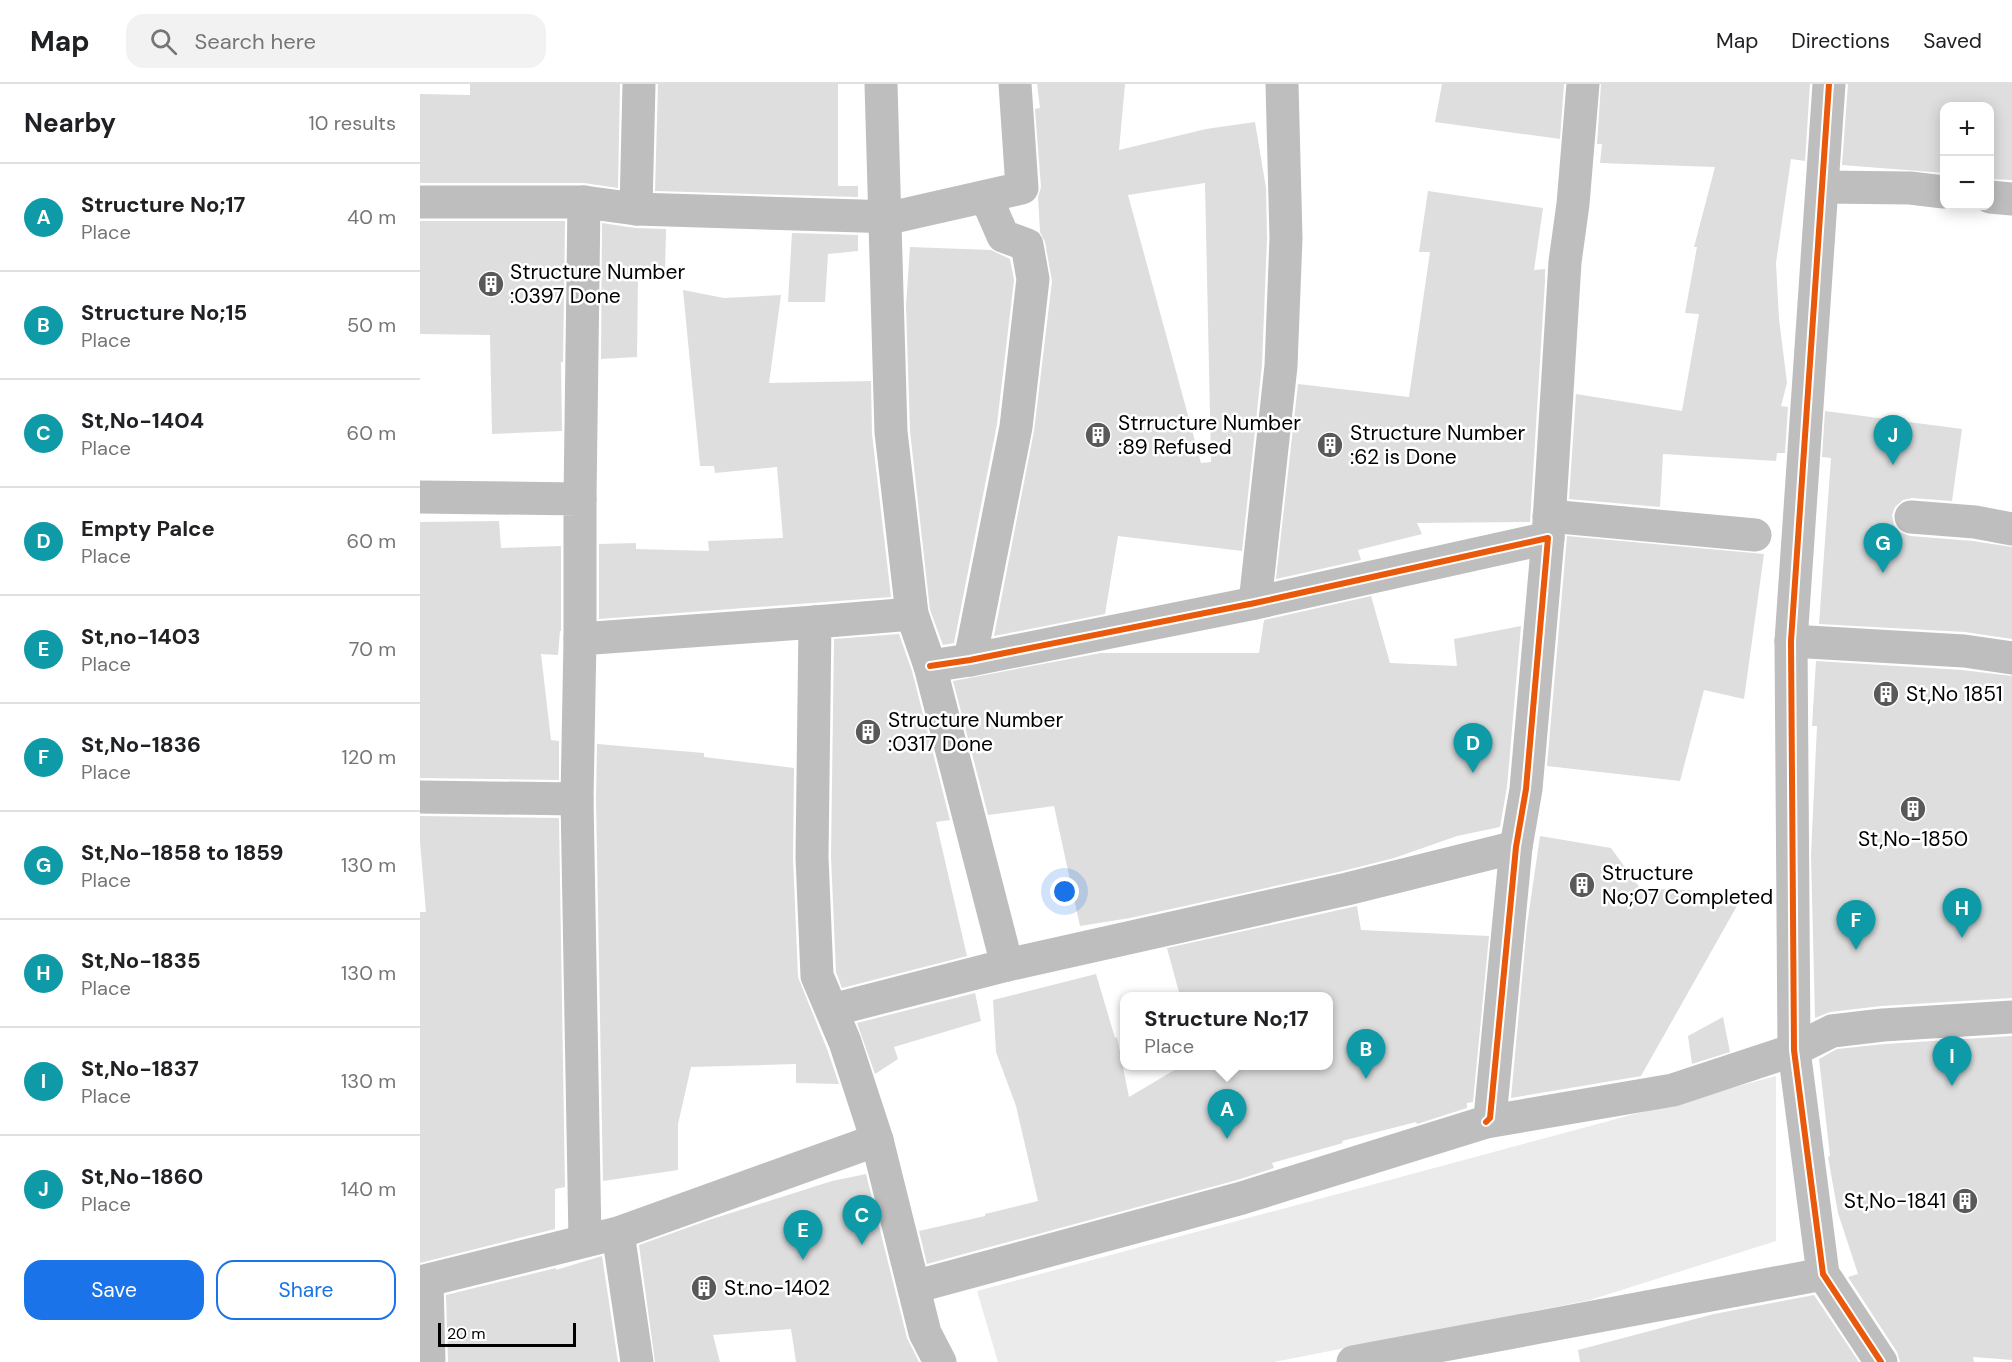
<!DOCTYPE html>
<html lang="en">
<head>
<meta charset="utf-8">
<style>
  body { margin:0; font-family:"DM Sans",sans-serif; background:#f2f2f2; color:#202124 }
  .controls { position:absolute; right:18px; top:18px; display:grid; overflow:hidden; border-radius:12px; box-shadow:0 3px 15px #0003 }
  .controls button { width:54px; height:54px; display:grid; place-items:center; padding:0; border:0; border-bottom:2px solid #e0e0e0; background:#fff; color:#202124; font:30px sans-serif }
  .scale { position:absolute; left:18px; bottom:15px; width:138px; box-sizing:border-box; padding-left:6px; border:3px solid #000; border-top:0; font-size:16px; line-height:21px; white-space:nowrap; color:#000; -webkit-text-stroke:4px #fff; paint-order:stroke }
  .you { position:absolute; left:645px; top:808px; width:21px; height:21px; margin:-15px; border:4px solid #fff; border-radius:50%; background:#1a73e8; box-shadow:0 0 0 9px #1a73e833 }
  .badge { display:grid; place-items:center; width:39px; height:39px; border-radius:50%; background:#1a73e8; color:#fff; font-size:20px; font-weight:700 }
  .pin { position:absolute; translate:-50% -50px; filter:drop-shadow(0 2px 3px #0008) }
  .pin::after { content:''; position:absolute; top:32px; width:21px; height:18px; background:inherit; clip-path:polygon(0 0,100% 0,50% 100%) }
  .popup { position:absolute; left:700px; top:908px; width:213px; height:78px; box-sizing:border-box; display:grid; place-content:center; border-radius:12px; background:#fff; filter:drop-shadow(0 2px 4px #0005); font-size:20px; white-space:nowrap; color:#757577 }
  .popup b { font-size:22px; color:#202124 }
  .popup::after { content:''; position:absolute; left:50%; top:100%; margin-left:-12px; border:12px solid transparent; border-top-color:#fff }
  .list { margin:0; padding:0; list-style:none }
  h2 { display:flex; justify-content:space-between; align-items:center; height:78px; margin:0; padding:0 24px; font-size:26px }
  h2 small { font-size:20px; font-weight:400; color:#757577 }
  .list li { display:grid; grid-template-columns:39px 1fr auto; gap:18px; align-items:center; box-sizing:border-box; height:108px; padding:0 24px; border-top:2px solid #e0e0e0 }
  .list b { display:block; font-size:22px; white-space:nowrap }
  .list p { margin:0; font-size:20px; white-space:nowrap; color:#757577 }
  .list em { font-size:20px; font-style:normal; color:#757577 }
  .actions { display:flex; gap:12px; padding:18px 24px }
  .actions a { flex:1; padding:14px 0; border:2px solid #1a73e8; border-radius:18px; text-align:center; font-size:21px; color:#1a73e8 }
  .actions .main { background:#1a73e8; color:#fff }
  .icon { flex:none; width:33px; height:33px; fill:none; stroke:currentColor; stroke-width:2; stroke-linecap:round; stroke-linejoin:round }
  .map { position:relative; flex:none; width:1592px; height:1278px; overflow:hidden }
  header { display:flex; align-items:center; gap:36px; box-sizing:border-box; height:84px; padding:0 30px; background:#fff; border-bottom:2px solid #e0e0e0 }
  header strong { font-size:28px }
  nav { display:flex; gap:33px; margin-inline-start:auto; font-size:21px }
  .search { width:420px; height:54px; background:#f2f2f2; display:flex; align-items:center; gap:15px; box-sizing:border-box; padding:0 21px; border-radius:18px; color:#757577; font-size:22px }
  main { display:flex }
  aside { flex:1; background:#fff }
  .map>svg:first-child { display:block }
  .green { fill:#ebebeb }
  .building { fill:#dedede; fill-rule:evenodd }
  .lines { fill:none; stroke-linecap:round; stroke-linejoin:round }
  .minor { stroke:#bebebe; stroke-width:33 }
  .cycleway-casing { stroke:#fff; stroke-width:10 }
  .cycleway { stroke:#e8590c; stroke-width:6 }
  .labels { text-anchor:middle; stroke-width:5; stroke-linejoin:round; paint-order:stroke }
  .poi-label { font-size:21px; fill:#000; stroke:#fff; text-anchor:start }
</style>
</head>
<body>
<header>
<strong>Map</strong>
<div class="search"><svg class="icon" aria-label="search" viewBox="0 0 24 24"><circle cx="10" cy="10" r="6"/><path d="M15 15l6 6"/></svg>Search here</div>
<nav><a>Map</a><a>Directions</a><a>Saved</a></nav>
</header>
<main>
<aside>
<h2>Nearby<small>10 results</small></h2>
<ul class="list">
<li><span class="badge" style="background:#0f9aa8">A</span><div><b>Structure No;17</b><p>Place</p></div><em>40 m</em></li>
<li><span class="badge" style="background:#0f9aa8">B</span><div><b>Structure No;15</b><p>Place</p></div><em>50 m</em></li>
<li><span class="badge" style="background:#0f9aa8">C</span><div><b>St,No-1404</b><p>Place</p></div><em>60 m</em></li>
<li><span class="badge" style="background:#0f9aa8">D</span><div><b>Empty Palce</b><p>Place</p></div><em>60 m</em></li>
<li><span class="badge" style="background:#0f9aa8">E</span><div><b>St,no-1403</b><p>Place</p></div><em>70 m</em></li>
<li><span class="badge" style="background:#0f9aa8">F</span><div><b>St,No-1836</b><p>Place</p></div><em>120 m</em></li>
<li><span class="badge" style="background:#0f9aa8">G</span><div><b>St,No-1858 to 1859</b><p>Place</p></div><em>130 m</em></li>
<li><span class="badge" style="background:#0f9aa8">H</span><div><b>St,No-1835</b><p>Place</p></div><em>130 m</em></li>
<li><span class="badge" style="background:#0f9aa8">I</span><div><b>St,No-1837</b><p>Place</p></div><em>130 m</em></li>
<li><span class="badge" style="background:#0f9aa8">J</span><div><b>St,No-1860</b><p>Place</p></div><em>140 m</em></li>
</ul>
<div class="actions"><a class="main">Save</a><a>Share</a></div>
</aside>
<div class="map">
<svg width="1592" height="1278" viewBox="0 0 1592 1278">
  <rect width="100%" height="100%" fill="#fff"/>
  <!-- green -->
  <polygon class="green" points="1356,992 1356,1157 1170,1216 854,1278 578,1278 557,1207"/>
  <!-- building -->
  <g class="building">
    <polygon points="50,0 200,0 198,104 164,99 0,99 0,10 50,11"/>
    <polygon points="238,0 418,0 418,102 438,102 438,113 235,107"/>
    <path d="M617,0H705L699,66L786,45L835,38L846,104L847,154L842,281L822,467L698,452L685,530L574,552L614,347L632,197L625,158L620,148L618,113L621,103L615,25L620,24ZM785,99L791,378L781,379L708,111Z"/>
    <polygon points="1022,0 1144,0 1140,55 1015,38"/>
    <polygon points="1181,0 1390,0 1385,77 1371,75 1356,179 1359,235 1367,299 1361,322 1368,323 1365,369 1357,369 1356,377 1243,370 1240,423 1149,415 1156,310 1262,327 1279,230 1265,229 1277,163 1274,163 1295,83 1180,79 1182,60 1177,60"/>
    <polygon points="1428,0 1592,0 1592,96 1569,95 1569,22 1524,22 1524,89 1422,81"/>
    <polygon points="1008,107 1123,124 1114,186 1125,185 1125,197 1110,438 997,439 1002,450 938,466 941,476 856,495 878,300 989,313 1010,168 999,168"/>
    <polygon points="0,137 145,137 143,278 141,278 142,347 72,350 70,251 0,250"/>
    <polygon points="182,139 215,144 246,145 245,190 218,192 217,273 181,275"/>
    <polygon points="372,149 438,151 438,167 408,170 405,218 368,218"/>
    <polygon points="490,163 571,166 590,175 594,196 577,340 534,559 523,561 510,526 490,347 486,222"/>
    <polygon points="263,206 304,214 361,211 349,299 451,297 452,350 471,513 179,535 179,460 216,459 216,465 289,467 288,457 363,454 357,383 295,389 294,382 280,382"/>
    <polygon points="1405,327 1542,345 1532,417 1492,414 1483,416 1475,423 1472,431 1474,441 1480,448 1490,452 1553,457 1592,463 1592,555 1545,548 1399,540 1411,374 1402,373"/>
    <polygon points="79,437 81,464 141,462 141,547 140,547 138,571 121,570 131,656 139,657 139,696 0,694 0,438"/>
    <polygon points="1147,452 1344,470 1324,615 1284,606 1260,697 1127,682"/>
    <polygon points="951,512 970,579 1037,582 1034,555 1101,542 1087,703 1080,743 1037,752 974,774 923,787 710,834 660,842 634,722 568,731 533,597 681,569 839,569 844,536"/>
    <polygon points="479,550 492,587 530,736 516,738 547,872 422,904 416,888 411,773 414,555"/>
    <polygon points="1396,577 1542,586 1592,592 1592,914 1461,922 1410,928 1395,934 1391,771 1397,642 1392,642"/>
    <polygon points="177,660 284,669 284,673 374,684 373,774 378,893 407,965 419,1000 376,999 376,980 271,983 258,1040 258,1086 183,1097 176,715"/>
    <polygon points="0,732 139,734 145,1103 135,1105 135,1145 0,1179 0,828 6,828 0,758"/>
    <polygon points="1120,752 1191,764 1220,804 1287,807 1322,813 1221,992 1091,1014 1107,841"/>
    <polygon points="937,822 941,846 1069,852 1053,1018 1047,1019 1047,1024 997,1040 996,1038 922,1057 923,1059 852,1079 854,1084 817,1096 507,1180 499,1147 565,1132 565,1130 618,1117 596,1022 576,968 573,916 676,890 695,954 697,953 709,1013 763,981 909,981 909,912 760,912 747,864"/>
    <polygon points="555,909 561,937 474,963 478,975 455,990 437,939"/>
    <polygon points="1303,933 1310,968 1272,980 1268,952"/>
    <polygon points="1592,952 1592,1276 1553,1273 1554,1278 1480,1278 1477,1268 1428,1193 1438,1190 1418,1129 1408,1073 1410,1072 1399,975 1417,965 1465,960"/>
    <polygon points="446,1090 487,1254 499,1278 376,1278 371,1245 293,1251 300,1278 235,1278 219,1161 289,1136 412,1097"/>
    <polygon points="182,1172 198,1278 28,1278 26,1211 136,1184 136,1186"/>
    <polygon points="1394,1211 1439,1278 1160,1278 1158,1266 1294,1230"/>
  </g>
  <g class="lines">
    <!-- minor -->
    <g class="minor">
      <polyline points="461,0 471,348 492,530 510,582 587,881"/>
      <polyline points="1409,0 1371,557 1374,966 1403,1190 1461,1278"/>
      <polyline points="1403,103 1490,104 1524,108"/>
      <polyline points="1570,113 1592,115"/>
      <polyline points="0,118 164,118 216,125 219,0"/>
      <polyline points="216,125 474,133 602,104 595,0"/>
      <polyline points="0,413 160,415 160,555"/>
      <polyline points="160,415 164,118"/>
      <polyline points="1129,432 1335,451"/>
      <polyline points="1491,433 1555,438 1592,445"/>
      <polyline points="1128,454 1145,178 1153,120 1163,0"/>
      <polyline points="835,519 861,282 866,154 862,0"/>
      <polyline points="492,530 395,538 392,773 397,892 425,958 457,1056 505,1249 520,1278"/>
      <polyline points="1371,557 1544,567 1592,574"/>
      <polyline points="550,576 596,343 613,195 607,161 583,152 566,113"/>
      <polyline points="510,582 550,576 835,519 1128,454 1106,705 1096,763 1070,1034 1066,1038"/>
      <polyline points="0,713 157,715"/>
      <polyline points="412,926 587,881 927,805 1096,763"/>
      <polyline points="198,1149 217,1278"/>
      <polyline points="165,1156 157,715 160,555 395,538"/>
      <polyline points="7,1197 9,1278"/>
      <polyline points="0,1198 198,1149 457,1056"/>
      <polyline points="494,1203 822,1114 1066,1038 1253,1006 1374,966 1412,947 1463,941 1592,933"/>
      <polyline points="933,1278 1403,1190"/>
    </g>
    <!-- cycleway casing -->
    <g class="cycleway-casing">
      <g id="cycleway">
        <polyline points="1409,0 1371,557 1374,966 1403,1190 1461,1278"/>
        <polyline points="510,582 550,576 835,519 1128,454 1106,705 1096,763 1070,1034 1066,1038"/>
      </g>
    </g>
    <!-- cycleway -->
    <use href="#cycleway" class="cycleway"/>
  </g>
  <!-- icons -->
  <defs>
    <g id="building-disc" transform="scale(1.35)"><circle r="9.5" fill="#595959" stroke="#fff"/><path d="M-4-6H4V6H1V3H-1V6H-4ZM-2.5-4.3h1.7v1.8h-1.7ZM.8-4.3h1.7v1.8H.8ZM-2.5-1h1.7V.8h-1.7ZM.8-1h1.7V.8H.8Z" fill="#fff"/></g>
  </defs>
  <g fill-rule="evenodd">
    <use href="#building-disc" x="71" y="200"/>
    <use href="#building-disc" x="678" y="351"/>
    <use href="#building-disc" x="910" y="361"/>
    <use href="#building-disc" x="1466" y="610"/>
    <use href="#building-disc" x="448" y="648"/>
    <use href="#building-disc" x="1493" y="725"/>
    <use href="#building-disc" x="1162" y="801"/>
    <use href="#building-disc" x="1545" y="1117"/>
    <use href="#building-disc" x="284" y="1204"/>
  </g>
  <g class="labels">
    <!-- poi labels -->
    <g class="poi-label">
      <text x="90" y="195">Structure Number<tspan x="90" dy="24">:0397 Done</tspan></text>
      <text x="698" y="346">Strructure Number<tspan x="698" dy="24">:89 Refused</tspan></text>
      <text x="930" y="356">Structure Number<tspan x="930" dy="24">:62 is Done</tspan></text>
      <text x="1486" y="617">St,No 1851</text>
      <text x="468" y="643">Structure Number<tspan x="468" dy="24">:0317 Done</tspan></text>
      <text x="1493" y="762" text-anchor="middle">St,No-1850</text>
      <text x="1182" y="796">Structure<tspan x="1182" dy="24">No;07 Completed</tspan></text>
      <text x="1526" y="1124" text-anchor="end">St,No-1841</text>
      <text x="304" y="1211">St.no-1402</text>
    </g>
  </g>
</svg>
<div class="controls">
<button>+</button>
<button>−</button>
</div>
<div class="scale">20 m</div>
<div class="you"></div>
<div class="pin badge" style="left:807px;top:1055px;background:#0f9aa8">A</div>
<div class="popup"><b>Structure No;17</b>Place</div>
<div class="pin badge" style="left:946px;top:995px;background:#0f9aa8">B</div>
<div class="pin badge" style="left:442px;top:1161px;background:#0f9aa8">C</div>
<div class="pin badge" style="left:1053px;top:689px;background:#0f9aa8">D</div>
<div class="pin badge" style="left:383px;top:1176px;background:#0f9aa8">E</div>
<div class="pin badge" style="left:1436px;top:866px;background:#0f9aa8">F</div>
<div class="pin badge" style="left:1463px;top:489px;background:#0f9aa8">G</div>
<div class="pin badge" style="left:1542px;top:854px;background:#0f9aa8">H</div>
<div class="pin badge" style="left:1532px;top:1002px;background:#0f9aa8">I</div>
<div class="pin badge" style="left:1473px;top:381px;background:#0f9aa8">J</div>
</div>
</main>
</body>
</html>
